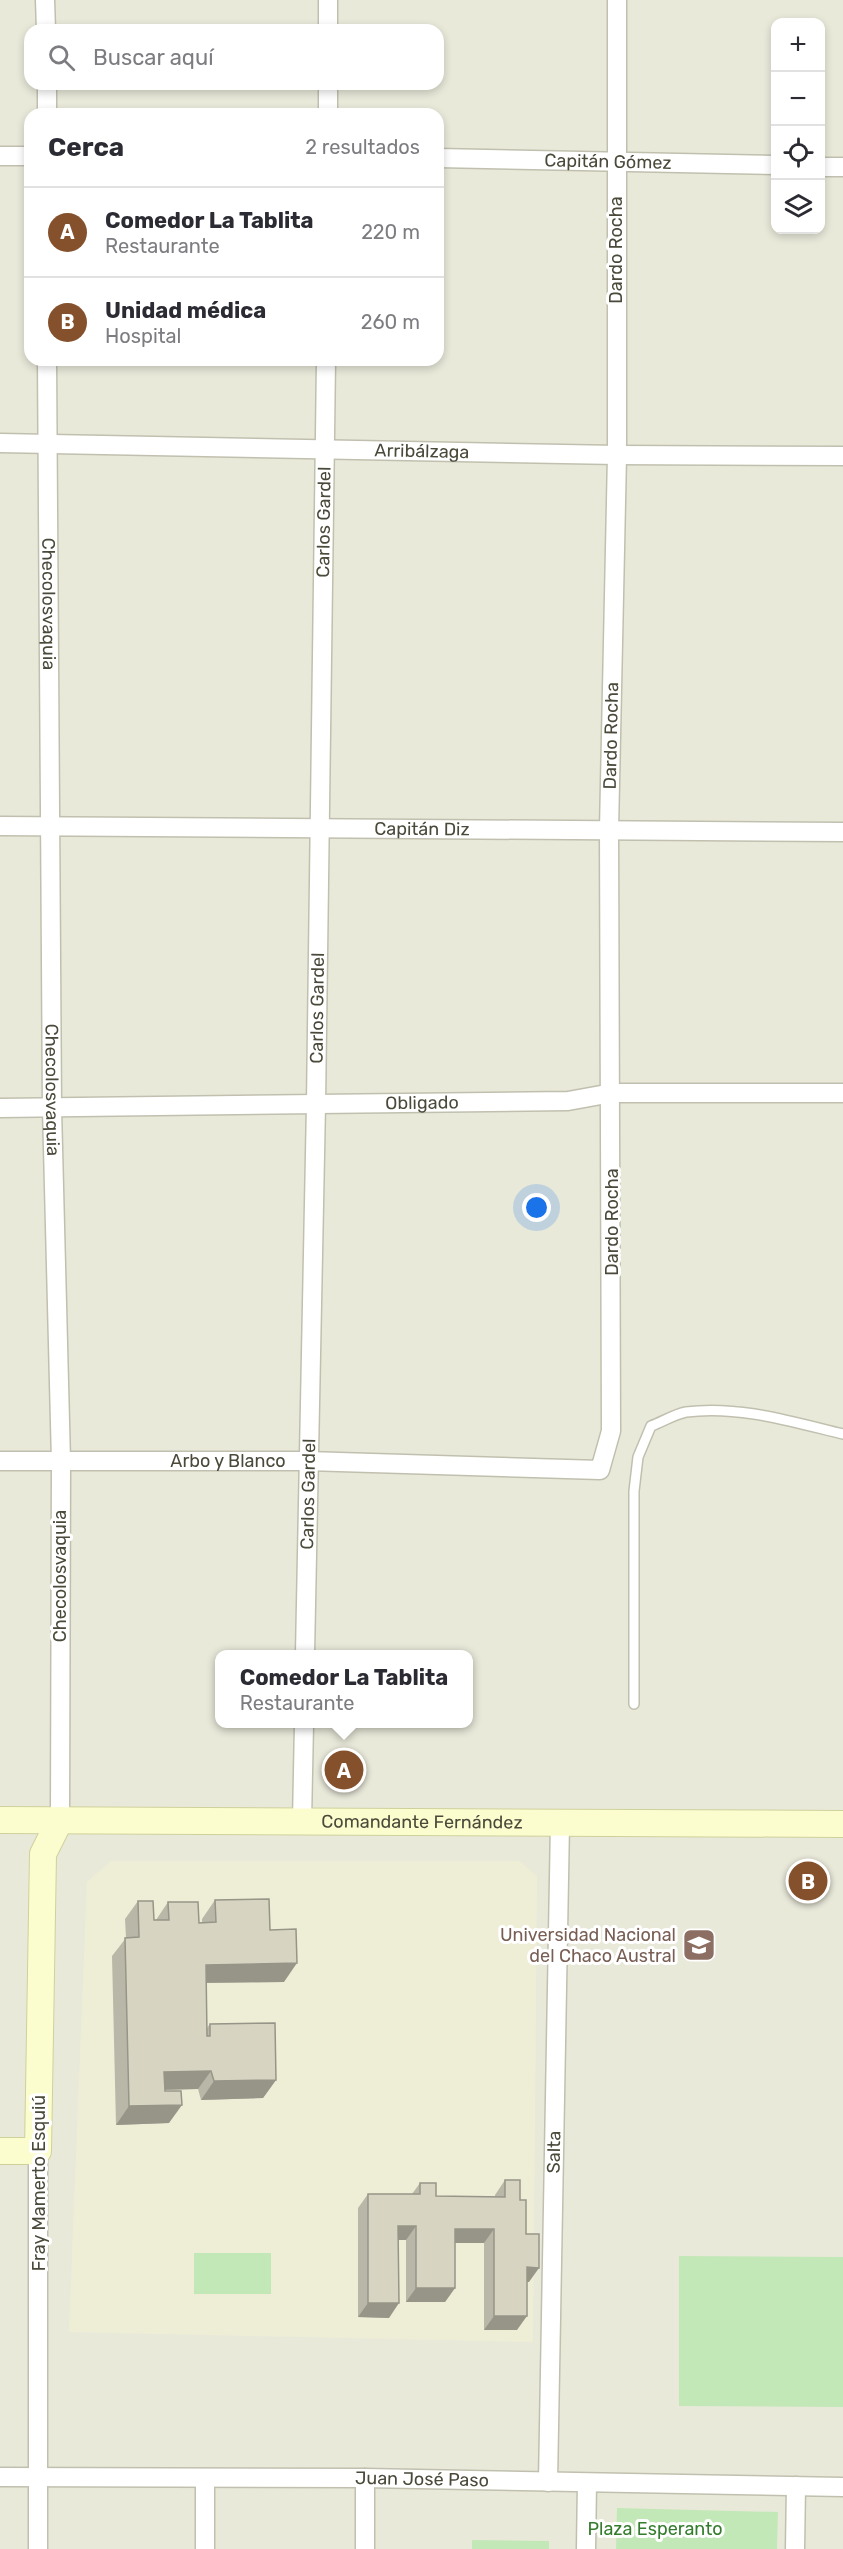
<!DOCTYPE html>
<html lang="es">
<head>
<meta charset="utf-8">
<style>
  body { margin:0; font-family:Rubik,sans-serif; background:#f7f7f7; color:#2b2b33 }
  .controls { position:absolute; right:18px; top:18px; display:grid; overflow:hidden; border-radius:12px; box-shadow:0 3px 9px #0003 }
  .controls button { width:54px; height:54px; display:grid; place-items:center; padding:0; border:0; border-bottom:2px solid #e1e1e2; background:#fff; color:#2b2b33; font:30px sans-serif }
  .you { position:absolute; left:537px; top:1208px; width:21px; height:21px; margin:-15px; border:4px solid #fff; border-radius:50%; background:#1a73e8; box-shadow:0 0 0 9px #1a73e833 }
  .badge { display:grid; place-items:center; width:39px; height:39px; border-radius:50%; background:#85512d; color:#fff; font-size:20px; font-weight:700 }
  .pin { position:absolute; translate:-50% -50%; border:3px solid #fff; box-shadow:0 2px 6px #0006 }
  .popup { position:absolute; left:215px; top:1650px; width:258px; height:78px; box-sizing:border-box; display:grid; place-content:center; border-radius:12px; background:#fff; filter:drop-shadow(0 2px 4px #0005); font-size:20px; white-space:nowrap; color:#7c7c81 }
  .popup b { font-size:22px; color:#2b2b33 }
  .popup::after { content:''; position:absolute; left:50%; top:100%; margin-left:-12px; border:12px solid transparent; border-top-color:#fff }
  .list { margin:0; padding:0; list-style:none }
  h2 { display:flex; justify-content:space-between; align-items:center; height:78px; margin:0; padding:0 24px; font-size:26px }
  h2 small { font-size:20px; font-weight:400; color:#7c7c81 }
  .list li { display:grid; grid-template-columns:39px 1fr auto; gap:18px; align-items:center; box-sizing:border-box; height:90px; padding:0 24px; border-top:2px solid #e1e1e2 }
  .list b { display:block; font-size:22px; white-space:nowrap }
  .list p { margin:0; font-size:20px; white-space:nowrap; color:#7c7c81 }
  .list em { font-size:20px; font-style:normal; color:#7c7c81 }
  .icon { flex:none; width:33px; height:33px; fill:none; stroke:currentColor; stroke-width:2; stroke-linecap:round; stroke-linejoin:round }
  .map { position:relative; flex:none; width:843px; height:2549px; overflow:hidden }
  .search { position:absolute; background:#fff; box-shadow:0 3px 9px #0003; left:24px; top:24px; width:420px; height:66px; display:flex; align-items:center; gap:15px; box-sizing:border-box; padding:0 21px; border-radius:18px; color:#7c7c81; font-size:22px }
  .panel { position:absolute; background:#fff; box-shadow:0 3px 9px #0003; left:24px; top:108px; width:420px; height:258px; border-radius:18px }
  .map>svg:first-child { display:block }
  .residential { fill:#e9e9da; fill-rule:evenodd }
  .education { fill:#eeeed7 }
  .green { fill:#c3e8b7 }
  .lines { fill:none; stroke-linecap:round; stroke-linejoin:round }
  .lane-casing { stroke:#c1c0af; stroke-width:12 }
  .street-casing { stroke:#c1c0af; stroke-width:21 }
  .secondary-casing { stroke:#cfd19b; stroke-width:28 }
  .lane { stroke:#fff; stroke-width:9 }
  .street { stroke:#fff; stroke-width:18 }
  .secondary { stroke:#fbfdcf; stroke-width:26 }
  .wall { fill:#b9b7a7 }
  .shaded-wall { fill:#969588 }
  .building { fill:#d7d5c2; stroke:#969588; stroke-width:1.5 }
  .labels { text-anchor:middle; stroke-width:6; stroke-linejoin:round; paint-order:stroke }
  .street-label { font-size:18px; fill:#4a493a; stroke:#fff }
  .education-label { font-size:18px; fill:#785e54; stroke:#fff; text-anchor:end }
  .park-label { font-size:18px; fill:#347c2d; stroke:#fff }
</style>
</head>
<body>
<div class="map">
<svg width="843" height="2549" viewBox="0 0 843 2549">
  <rect width="100%" height="100%" fill="#f6f5ec"/>
  <!-- residential -->
  <path class="residential" d="M0,0H843V2549H0ZM776,22H820V230H776ZM30,30H438V84H30ZM30,114H438V360H30ZM220,1654H469V1724H220Z"/>
  <!-- education -->
  <polygon class="education" points="111,1861 519,1861 537,1876 533,2342 69,2332 87,1882"/>
  <!-- green -->
  <g class="green">
    <rect x="194" y="2253" width="77" height="41"/>
    <polygon points="679,2256 843,2257 843,2407 679,2406"/>
    <polygon points="617,2508 778,2512 777,2549 616,2549"/>
    <polygon points="472,2540 549,2541 549,2549 472,2549"/>
  </g>
  <g class="lines">
    <!-- lane casing -->
    <g class="lane-casing">
      <path id="lane" d="M634,1704V1491L638,1457L651,1426C662,1422 675,1414 686,1412C738,1405 793,1422 843,1434"/>
    </g>
    <!-- street casing -->
    <g class="street-casing">
      <g id="street">
        <polyline points="45,0 46,30"/>
        <polyline points="328,30 328,0"/>
        <polyline points="47,84 47,114"/>
        <polyline points="328,114 328,84"/>
        <polyline points="0,156 30,156"/>
        <path id="s1" d="M438,158L776,165"/>
        <polyline points="820,167 843,167"/>
        <path id="s2" d="M47,360L52,1109L61,1461L60,1820"/>
        <path id="s3" d="M0,443L617,455L843,456"/>
        <path id="s4" d="M0,826L843,832"/>
        <path id="s5" d="M0,1108L568,1101L612,1093H843"/>
        <path id="s6" d="M0,1461H307L600,1470L611,1431L609,830L617,455V0"/>
        <path id="s7" d="M305,1654L316,1104L326,360"/>
        <polyline points="302,1821 304,1724"/>
        <path id="s8" d="M0,2477L365,2478L843,2487"/>
        <polyline points="205,2478 205,2549"/>
        <polyline points="365,2478 365,2549"/>
        <path id="s9" d="M548,2482L560,1823"/>
        <polyline points="38,2549 38,2151"/>
        <polyline points="586,2549 587,2483"/>
        <polyline points="795,2549 796,2486"/>
      </g>
    </g>
    <!-- secondary casing -->
    <g class="secondary-casing">
      <g id="secondary">
        <path id="s10" d="M0,1820L843,1824"/>
        <polyline points="0,2151 38,2151 43,1854 60,1820"/>
      </g>
    </g>
    <!-- lane -->
    <use href="#lane" class="lane"/>
    <!-- street -->
    <use href="#street" class="street"/>
    <!-- secondary -->
    <use href="#secondary" class="secondary"/>
  </g>
  <!-- wall -->
  <g class="wall">
    <polygon points="215,1900 270,1930 284,1982 206,1983 207,2028 210,2024 276,2080 263,2098 201,2100 198,2089 165,2090 169,2123 116,2125 112,1956 126,1938 125,1919 138,1901 154,1920 156,1920 168,1902 199,1923 202,1922 202,1919"/>
    <polygon points="505,2180 520,2200 526,2234 529,2282 527,2282 517,2330 484,2330 484,2243 455,2243 455,2288 445,2302 406,2302 406,2240 398,2240 389,2318 358,2317 358,2208 368,2194 412,2194 420,2183 436,2196 495,2197 495,2195"/>
  </g>
  <!-- shaded-wall -->
  <g class="shaded-wall">
    <polygon points="297,1963 284,1982 193,1983 206,1965"/>
    <polygon points="211,2071 198,2089 151,2090 164,2072"/>
    <polygon points="276,2080 263,2098 201,2100 214,2081"/>
    <polygon points="182,2105 169,2123 116,2125 129,2106"/>
    <polygon points="398,2226 416,2226 406,2240 388,2240"/>
    <polygon points="455,2229 494,2229 484,2243 445,2243"/>
    <polygon points="527,2267 539,2268 529,2282 517,2282"/>
    <polygon points="416,2288 455,2288 445,2302 406,2302"/>
    <polygon points="368,2303 399,2303 389,2318 358,2317"/>
    <polygon points="494,2316 527,2316 517,2330 484,2330"/>
  </g>
  <!-- building -->
  <g class="building">
    <polygon points="269,1899 270,1930 296,1929 297,1963 206,1965 207,2036 210,2036 210,2024 275,2023 276,2080 214,2081 211,2071 164,2072 165,2091 181,2091 182,2105 129,2106 125,1938 139,1937 138,1901 153,1901 154,1920 169,1920 168,1902 198,1902 199,1923 216,1922 215,1900"/>
    <polygon points="505,2180 520,2180 520,2200 526,2200 526,2234 539,2234 539,2268 527,2267 527,2316 494,2316 494,2229 455,2229 455,2288 416,2288 416,2226 398,2226 399,2303 368,2303 368,2194 420,2194 420,2183 436,2183 436,2196 505,2197"/>
  </g>
  <!-- icons -->
  <defs>
    <g id="university-square" transform="scale(1.725)"><rect x="-9" y="-9" width="18" height="18" rx="4" fill="#8d6e63" stroke="#fff"/><path d="M0-5L7-2L0 1L-7-2ZM-4 1L0 2.5L4 1V4Q0 6-4 4Z" fill="#fff"/></g>
  </defs>
  <g fill-rule="evenodd">
    <use href="#university-square" x="699" y="1945"/>
  </g>
  <g class="labels">
    <!-- street labels -->
    <g class="street-label">
      <text dy="6" stroke="none"><textPath href="#s1" startOffset="170">Capitán Gómez</textPath></text>
      <text transform="translate(616 250) rotate(-90)" y="6">Dardo Rocha</text>
      <text dy="6" stroke="none"><textPath href="#s3" startOffset="422">Arribálzaga</textPath></text>
      <text dy="6" stroke="none"><textPath href="#s7" startOffset="1132">Carlos Gardel</textPath></text>
      <text dy="6" stroke="none"><textPath href="#s2" startOffset="244">Checolosvaquia</textPath></text>
      <text dy="6" stroke="none"><textPath href="#s6" startOffset="1336">Dardo Rocha</textPath></text>
      <text dy="6" stroke="none"><textPath href="#s4" startOffset="422">Capitán Diz</textPath></text>
      <text dy="6" stroke="none"><textPath href="#s7" startOffset="646">Carlos Gardel</textPath></text>
      <text dy="6" stroke="none"><textPath href="#s2" startOffset="730">Checolosvaquia</textPath></text>
      <text dy="6" stroke="none"><textPath href="#s5" startOffset="422">Obligado</textPath></text>
      <text transform="translate(612 1222) rotate(-90)" y="6">Dardo Rocha</text>
      <text dy="6" stroke="none"><textPath href="#s6" startOffset="228">Arbo y Blanco</textPath></text>
      <text dy="6" stroke="none"><textPath href="#s7" startOffset="160">Carlos Gardel</textPath></text>
      <text transform="translate(60 1576) rotate(-90)" y="6">Checolosvaquia</text>
      <text dy="6" stroke="none"><textPath href="#s10" startOffset="422">Comandante Fernández</textPath></text>
      <text dy="6" stroke="none"><textPath href="#s9" startOffset="330">Salta</textPath></text>
      <text transform="translate(39 2183) rotate(-90)" y="6">Fray Mamerto Esquiú</text>
      <text dy="6" stroke="none"><textPath href="#s8" startOffset="422">Juan José Paso</textPath></text>
    </g>
    <!-- education labels -->
    <g class="education-label">
      <text x="676" y="1941">Universidad Nacional<tspan x="676" dy="21">del Chaco Austral</tspan></text>
    </g>
    <!-- park labels -->
    <g class="park-label">
      <text x="655" y="2535">Plaza Esperanto</text>
    </g>
  </g>
</svg>
<div class="controls">
<button>+</button>
<button>−</button>
<button><svg class="icon" aria-label="locate" viewBox="0 0 24 24"><circle cx="12" cy="12" r="6"/><path d="M12 2v4M12 18v4M2 12h4M18 12h4"/></svg></button>
<button><svg class="icon" aria-label="layers" viewBox="0 0 24 24"><path d="M12 4l9 5-9 5-9-5zM3 14l9 5 9-5"/></svg></button>
</div>
<div class="you"></div>
<div class="pin badge" style="left:344px;top:1770px">A</div>
<div class="popup"><b>Comedor La Tablita</b>Restaurante</div>
<div class="pin badge" style="left:808px;top:1881px">B</div>
<div class="search"><svg class="icon" aria-label="search" viewBox="0 0 24 24"><circle cx="10" cy="10" r="6"/><path d="M15 15l6 6"/></svg>Buscar aquí</div>
<section class="panel">
<h2>Cerca<small>2 resultados</small></h2>
<ul class="list">
<li><span class="badge">A</span><div><b>Comedor La Tablita</b><p>Restaurante</p></div><em>220 m</em></li>
<li><span class="badge">B</span><div><b>Unidad médica</b><p>Hospital</p></div><em>260 m</em></li>
</ul>
</section>
</div>
</body>
</html>
